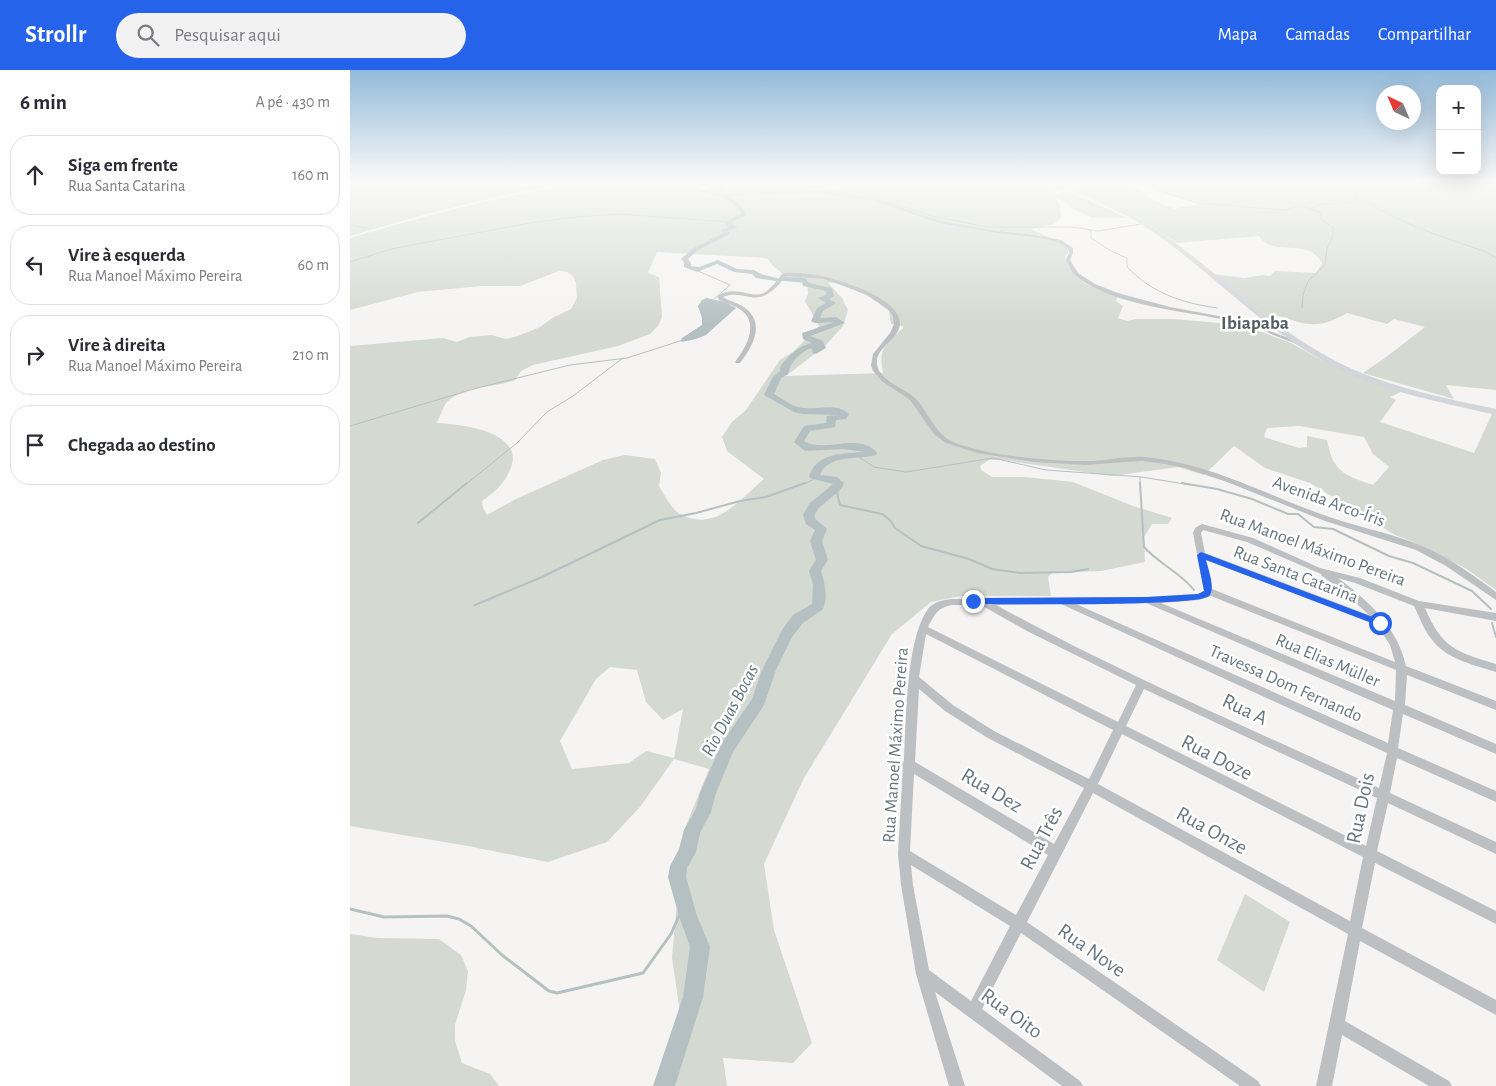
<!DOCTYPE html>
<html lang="pt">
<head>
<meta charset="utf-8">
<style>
  body { margin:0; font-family:"Alegreya Sans",sans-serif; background:#f2f2f3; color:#2b2b33 }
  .controls { position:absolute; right:15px; top:15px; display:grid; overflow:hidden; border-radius:10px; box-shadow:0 5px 20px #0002 }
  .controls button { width:45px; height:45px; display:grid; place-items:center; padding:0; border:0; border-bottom:1px solid #e1e1e2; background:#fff; color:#2b2b33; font:25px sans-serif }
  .compass { position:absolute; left:1026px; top:15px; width:45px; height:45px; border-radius:50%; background:#fff; box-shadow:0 5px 20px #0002; rotate:316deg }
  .stop { position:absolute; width:15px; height:15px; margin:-11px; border:4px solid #2563eb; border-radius:50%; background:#fff }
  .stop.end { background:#2563eb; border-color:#fff; box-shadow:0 1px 5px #0008 }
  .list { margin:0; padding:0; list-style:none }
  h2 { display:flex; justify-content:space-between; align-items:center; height:65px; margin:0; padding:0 20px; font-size:21px }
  h2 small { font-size:16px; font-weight:400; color:#7c7c81 }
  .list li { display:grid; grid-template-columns:32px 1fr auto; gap:15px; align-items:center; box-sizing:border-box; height:80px; margin:0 10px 10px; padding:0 10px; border:1px solid #e1e1e2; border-radius:20px }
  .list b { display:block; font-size:19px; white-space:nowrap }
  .list p { margin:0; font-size:16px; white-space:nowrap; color:#7c7c81 }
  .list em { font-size:16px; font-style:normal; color:#7c7c81 }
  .icon { flex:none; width:28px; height:28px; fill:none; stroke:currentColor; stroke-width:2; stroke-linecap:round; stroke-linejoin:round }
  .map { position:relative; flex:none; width:1146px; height:1016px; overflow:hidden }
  header { display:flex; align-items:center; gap:30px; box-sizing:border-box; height:70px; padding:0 25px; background:#2563eb; color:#fff }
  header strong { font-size:24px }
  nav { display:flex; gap:28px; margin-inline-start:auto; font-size:18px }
  .search { width:350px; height:45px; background:#f2f2f3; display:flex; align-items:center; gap:12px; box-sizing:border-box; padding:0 18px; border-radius:28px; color:#7c7c81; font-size:19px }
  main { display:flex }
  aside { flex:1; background:#fff }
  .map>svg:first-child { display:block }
  .green { fill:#d4d9d1; fill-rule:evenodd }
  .water { fill:#b5c0c3 }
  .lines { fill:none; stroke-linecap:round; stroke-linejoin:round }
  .stream-far2 { stroke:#b5c0c3; stroke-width:1 }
  .stream-far1 { stroke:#b5c0c3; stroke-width:2 }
  .stream { stroke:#b5c0c3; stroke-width:3 }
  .river { fill:#b5c0c3; fill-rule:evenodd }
  .minor { fill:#bcc0c3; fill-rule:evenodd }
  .major { fill:#d2d6d9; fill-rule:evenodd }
  .route { fill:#2563eb }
  .labels { text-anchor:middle; stroke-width:5; stroke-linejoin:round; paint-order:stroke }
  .street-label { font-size:18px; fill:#67767f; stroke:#fff }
  .far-district-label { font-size:19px; font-weight:bold; fill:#545f65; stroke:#fff }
  .water-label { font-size:19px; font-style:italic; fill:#63777b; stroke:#fff }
  .near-street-label { font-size:21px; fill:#67767f; stroke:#fff }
</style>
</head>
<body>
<header>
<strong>Strollr</strong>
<div class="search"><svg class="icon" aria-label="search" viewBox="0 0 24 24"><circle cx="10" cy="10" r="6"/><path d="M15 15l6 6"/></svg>Pesquisar aqui</div>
<nav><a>Mapa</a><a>Camadas</a><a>Compartilhar</a></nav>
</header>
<main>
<aside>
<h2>6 min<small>A pé · 430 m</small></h2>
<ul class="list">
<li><svg class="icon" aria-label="ahead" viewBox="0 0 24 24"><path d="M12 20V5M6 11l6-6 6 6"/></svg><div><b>Siga em frente</b><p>Rua Santa Catarina</p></div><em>160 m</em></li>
<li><svg class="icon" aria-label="left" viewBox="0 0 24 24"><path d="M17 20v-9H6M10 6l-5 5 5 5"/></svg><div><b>Vire à esquerda</b><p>Rua Manoel Máximo Pereira</p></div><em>60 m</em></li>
<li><svg class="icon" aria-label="right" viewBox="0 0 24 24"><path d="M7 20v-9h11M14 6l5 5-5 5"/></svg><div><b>Vire à direita</b><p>Rua Manoel Máximo Pereira</p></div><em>210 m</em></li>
<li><svg class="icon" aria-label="arrive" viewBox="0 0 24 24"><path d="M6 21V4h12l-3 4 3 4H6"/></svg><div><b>Chegada ao destino</b></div></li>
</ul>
</aside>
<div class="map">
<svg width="1146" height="1016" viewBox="0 0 1146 1016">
  <rect width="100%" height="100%" fill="#f5f4f2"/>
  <!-- green -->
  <g class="green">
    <path d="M0,112H229C151,123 75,144 0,166Z"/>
    <path d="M239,112H338L353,121L371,112H443L437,119L496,118L484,113L452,112H699L715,119L706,121L704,125L718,121L778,148L741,147L717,136L720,135L706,127L710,137L711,148L704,154L681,159L718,176L720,180L715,187C725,214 742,217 767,227L766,231L773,236L768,248L777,251L786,249H823L893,255L941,273L969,289L999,303L1053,321L1040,327L1046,330L1030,352L1124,383L1142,344H1146V520L1115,498L1061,471L1045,465L960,413L915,398L884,376L854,405L828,397L762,406L653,390H639L630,396L631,400L642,407H675L723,412L783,436L822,448L818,454H802L794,467L795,492L751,501L702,503L698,507L701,526H611L581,532L542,564L454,708L414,794L424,860L462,973L443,993L373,988L377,1016H320L333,963L322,888L333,763L359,699L324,689L290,737L257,772L198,792L118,776L0,756V276L93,268L107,272L120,267L141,265L156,269L168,266L190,257L204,247L221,239L227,228L226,213L223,206L217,202L209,201L170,216H131L68,222L0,240V168C78,145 158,123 239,112ZM307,182L417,188L423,196L433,204V210L457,214L458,224L455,231L469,256L444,281L430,290L396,340L382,352L372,367L377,381L414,409C389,430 365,463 330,444C322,440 314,424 309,416L311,403L305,389L275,385L253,390L166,429L137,445L133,438L132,431C145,422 154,414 160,400C177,362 112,354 87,353C89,348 94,335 97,332C115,315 144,318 165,310L171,301L183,295L268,276L300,264L308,256L312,247L309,207L298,203ZM478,213C495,210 526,230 539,241L541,254L553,256V258C535,275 528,277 533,303L436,306L476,275L493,256L498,240L492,228ZM949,356L1014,367L1023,384L1039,397L1023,415C994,405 983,402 977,370L957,366V377L949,378L914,367L917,358ZM260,597L287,600L296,632L313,650L333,639L324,688L296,681L279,693L222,699L210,671L246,609Z"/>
    <path d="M706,112H780L796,126L824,139L850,134L818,125L789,112H1146V320L1096,315L1104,329L1013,303L1039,285L1075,257L1044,249L1037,254L997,243C980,253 965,258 945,251C935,248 929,244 918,247L863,204L894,208L913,205L920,206L925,201L966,203L972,193C957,166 924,189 909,166L827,173L788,147Z"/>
    <polygon points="895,824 940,852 914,922 867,890"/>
    <polygon points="0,864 28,868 89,869 111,885 118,901 116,920 105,955 105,971 112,993 140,1004 149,1016 0,1016"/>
  </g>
  <!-- water -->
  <g class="water">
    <polygon points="443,112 484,113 500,116 437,120"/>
    <polygon points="357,228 375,232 386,238 356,265 346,269 332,272 331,270 332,268 352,255 352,248 348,236 352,230"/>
  </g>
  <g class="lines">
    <!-- stream-far2 -->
    <g class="stream-far2">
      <polyline points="148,112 178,118"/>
      <polyline points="425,112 442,116"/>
      <polyline points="784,112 847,133 934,140 951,136 970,142 972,150 983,157 983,165 977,179 975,195 958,211 953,225 952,238"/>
      <polyline points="1030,112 1041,112"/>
      <polyline points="1127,112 1146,114"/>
      <polyline points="494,117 517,117 536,112"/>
      <polyline points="509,118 515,123 535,131 582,146 638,157 721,157 749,161 791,154"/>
      <path d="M1006,124C1045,153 1091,166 1136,182L1146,188"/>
      <polyline points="376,126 415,126"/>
      <polyline points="48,128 64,112"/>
      <polyline points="962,138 969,135 1004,131 1006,124 1019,112"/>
      <polyline points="0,155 21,159"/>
      <path d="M738,160L741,161V168L761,181L777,188V197C802,223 832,233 867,238"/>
      <polyline points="0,192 41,179 180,153 226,147 269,144 380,152"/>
      <polyline points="346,200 380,215 364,229"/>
      <polyline points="0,356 127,318 220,295 277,288 333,270"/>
      <polyline points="509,387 524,397 556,402 643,388 696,400 792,407 840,415"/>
      <polyline points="790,407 790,415"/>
      <polyline points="115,415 167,373 197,342 223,326 273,288"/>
      <polyline points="452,415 466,408"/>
    </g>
    <!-- stream-far1 -->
    <g class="stream-far1">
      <path d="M790,413L794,477C809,494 830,502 844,520"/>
      <polyline points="832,413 867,419 902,429 938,444 948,444 964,457 983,459 1039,486 1063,493 1122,521 1141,539"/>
      <polyline points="486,419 490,435 532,444 540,450 545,458 571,476 619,489 642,499 669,503 721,502 738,499"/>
      <polyline points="68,453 117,413"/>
      <polyline points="125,535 192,507 310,450 346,443 390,431 416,427 455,413"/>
      <polyline points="1142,553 1146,567"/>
    </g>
    <!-- stream -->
    <polyline class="stream" points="0,839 34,847 97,846 109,849 121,856 152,885 199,921 207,923 293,903 321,864 331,841 332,821"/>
    <!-- river -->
    <path class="river" d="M372,112H379L375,115V123L390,134L397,145L385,150L382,154L388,157L378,161L380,163L378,165L348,180L338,189L341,193V196L349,197L368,190L387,199L404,200L411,204L430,209L433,207L455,208L459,213L482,218L484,226L479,229L486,233L473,241L470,248L486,247L495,253L460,266L473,271L476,278L466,284L463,283L461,278C449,283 440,293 438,304L431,308L424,324C433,329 442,337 453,338C468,340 486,332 499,344L496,349L486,350L485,357L460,361L454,371C474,384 509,361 527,383L526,385C507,390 478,384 470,405L487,407L494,413C492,424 461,438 465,448C467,452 474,455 477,459L472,471L478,490L471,501C475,513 478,528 473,539L453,553L442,567L426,600L414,635L383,682L366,723L361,742L350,763L346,782L337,798L336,807L347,846L360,877L353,927L325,1016H303L333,927L340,877L329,846L318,807L320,796L329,779L334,760L346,739L350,723L372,673L402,629L412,600L432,560L443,545L462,534L463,514L459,501L466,490L460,471L465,460L456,454L453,445L459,434L483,414L460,408L459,406C468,382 492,384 514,382L493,379L455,381L444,372L454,356L476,353L477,346L488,345L453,344L444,342L414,325L423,307L430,301V297C439,285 448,276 462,273L453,269L452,263L485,252L465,253L461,251L467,238L476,233L468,228L476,225V221L453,216L452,212L433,211L430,209L426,211L406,208L402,204L384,202L367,194L347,202L334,197V193L331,189L332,188L344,178L373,163L371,160L378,157L375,155L381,148L391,144L386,136L369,124V114Z"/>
    <!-- minor -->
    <g class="minor">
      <path d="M334,112H338L350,119L363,123L470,121L523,128L590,151L647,161L685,165L711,170L723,178V183L720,190L728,203L745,214L768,223L820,237L890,250L952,273L947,274C927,267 907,257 886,252C839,241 763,237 726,206C721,202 719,195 716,190L719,183V179L708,172L685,167L647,163L589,153L522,130L470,123L363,125L348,121Z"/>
      <path d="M433,203C447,202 463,204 476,207C495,212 551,229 550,254C549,270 525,277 527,294C529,311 554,318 565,328C578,341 584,362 601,371C633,386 707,392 743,391C760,390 778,386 795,387C857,393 911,422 968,443C1002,456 1039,462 1072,476C1099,487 1123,505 1146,522V530L1096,496L1066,480L975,451L877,412L835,398L815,394L792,391L735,395L685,392L627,383L596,373L584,364L560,330L532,311L523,301L521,295L523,284L540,263L544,254L543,246L538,239L517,225L491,215L474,209L436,206C427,217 417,230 400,227C390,225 383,223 373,227C379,231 388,233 394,237C416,253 403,276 390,293H386L385,292C396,277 410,254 391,240C384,235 376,233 369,230L367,226C387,214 400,229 414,223C422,218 427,210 433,203Z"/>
      <path d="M852,454L903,468L970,498L1010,508L1069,531L1146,543V551L1075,538C1092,578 1106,582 1146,594V602C1125,595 1098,590 1083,571C1074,561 1070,548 1064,536L1005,513L988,508C1018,530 1048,558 1056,596L1146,631V640L1057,605L1055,635L1146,674V684L1053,644L1048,678L1146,721V732L1047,688L1040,723L1146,772V784L1038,733L1027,781L1146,841V854L1025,793L1012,858L1146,930V945L1010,871L995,951L1099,1011L1102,1016H1079L992,965L982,1016H966L998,864L743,723L677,852L908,1011L911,1016H890L671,863L632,939L730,1011L733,1016H712L585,922L615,1016H599L566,904L551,815L548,784L553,696L552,694L554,691C556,652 556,569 578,539C583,532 593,530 602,529L797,527L848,524L854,521L843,463L845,458ZM853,460L897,472L971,504L972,506L994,522L1019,545L855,483L851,463ZM856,490L1027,555L1040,575L1045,592L862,519ZM861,526L1046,600L1045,631L811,533L849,530ZM796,533L1043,640L1038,673L726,534ZM711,534L1037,683L1029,718C901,659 770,603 646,535ZM602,535H631L677,561L786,615L768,652L578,557C585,544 587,538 602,535ZM576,564L763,660L739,709L644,661L603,635L569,607ZM569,619L595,641L636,667L734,718L704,774L565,692ZM794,619L1027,728L1016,776L776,656ZM772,664L1013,787L1000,851L748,714ZM564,704L698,785L666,845L560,781ZM561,795L660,856L621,931L579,900L563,815Z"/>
    </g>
    <!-- major -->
    <path class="major" d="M701,112H707C740,125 773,137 803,157C864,198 915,253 980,288C1031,316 1090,327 1146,339V345C1088,331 1026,321 973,291C909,255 859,200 799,159C780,147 759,137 738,128C727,123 710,119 701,112Z"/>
  </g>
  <!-- sky -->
  <linearGradient id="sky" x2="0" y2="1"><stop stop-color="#93b9d9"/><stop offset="0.44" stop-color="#fafaf9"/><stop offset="1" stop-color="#fafaf9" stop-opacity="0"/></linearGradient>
  <rect width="1146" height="254" fill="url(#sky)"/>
  <!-- route -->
  <path class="route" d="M851,482L1033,551L1034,553L1033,555H1027L856,490C858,498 866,520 859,526C847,537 653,534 623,534L619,531L623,528L797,527L848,524L854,521L847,485Z"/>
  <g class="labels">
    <!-- street labels -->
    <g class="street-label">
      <text transform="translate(979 431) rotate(20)" y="6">Avenida Arco-Íris</text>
      <text transform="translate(963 477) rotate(20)" y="6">Rua Manoel Máximo Pereira</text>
      <text transform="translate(946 504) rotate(21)" y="6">Rua Santa Catarina</text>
      <text transform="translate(978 590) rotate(23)" y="6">Rua Elias Müller</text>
      <text transform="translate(936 613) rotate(24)" y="6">Travessa Dom Fernando</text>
      <text transform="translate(545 675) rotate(-86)" y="6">Rua Manoel Máximo Pereira</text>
    </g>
    <!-- far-district labels -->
    <g class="far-district-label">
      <text x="905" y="259">Ibiapaba</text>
    </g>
    <!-- water labels -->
    <g class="water-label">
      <text transform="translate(379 640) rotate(-62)" y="7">Rio Duas Bocas</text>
    </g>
    <!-- near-street labels -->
    <g class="near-street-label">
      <text transform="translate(895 639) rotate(25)" y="7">Rua A</text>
      <text transform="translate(867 687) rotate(27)" y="7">Rua Doze</text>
      <text transform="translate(642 720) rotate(31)" y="7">Rua Dez</text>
      <text transform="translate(1010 738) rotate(-78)" y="7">Rua Dois</text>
      <text transform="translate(862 760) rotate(29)" y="7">Rua Onze</text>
      <text transform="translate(691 768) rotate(-62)" y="7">Rua Três</text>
      <text transform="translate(742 880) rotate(35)" y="7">Rua Nove</text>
      <text transform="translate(662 943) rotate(36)" y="7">Rua Oito</text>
    </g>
  </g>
</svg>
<div class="controls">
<button>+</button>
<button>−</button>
</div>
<svg class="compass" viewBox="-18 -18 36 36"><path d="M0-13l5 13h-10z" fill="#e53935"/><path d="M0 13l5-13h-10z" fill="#7c7c81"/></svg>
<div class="stop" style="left:1030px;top:553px"></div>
<div class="stop end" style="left:623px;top:531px"></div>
</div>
</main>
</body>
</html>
